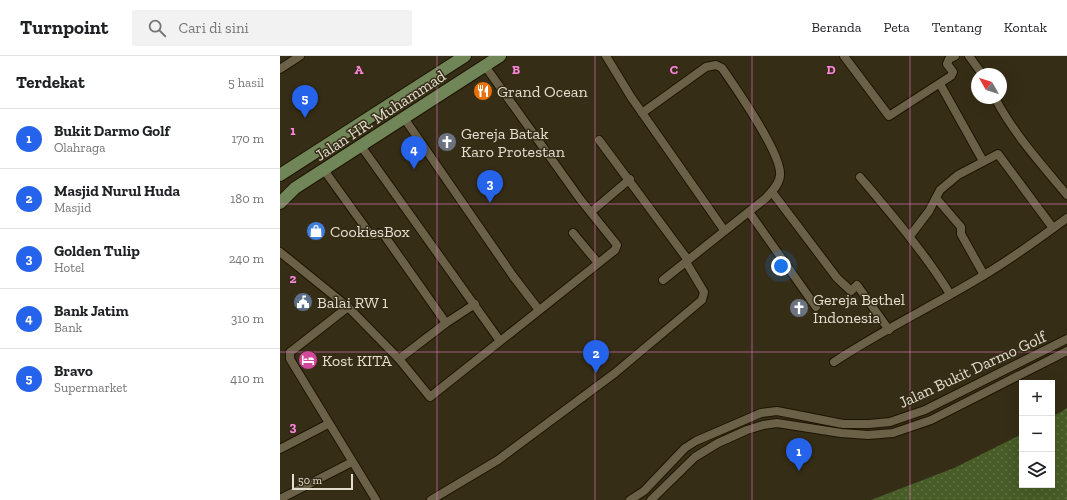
<!DOCTYPE html>
<html lang="id">
<head>
<meta charset="utf-8">
<style>
  body { margin:0; font-family:"Zilla Slab",serif; background:#f2f2f2; color:#202124 }
  .controls { position:absolute; right:12px; bottom:12px; display:grid; overflow:hidden; border-radius:0px; box-shadow:0 4px 16px #0002 }
  .controls button { width:36px; height:36px; display:grid; place-items:center; padding:0; border:0; border-bottom:1px solid #e0e0e0; background:#fff; color:#202124; font:20px sans-serif }
  .compass { position:absolute; left:691px; top:12px; width:36px; height:36px; border-radius:50%; background:#fff; box-shadow:0 4px 16px #0002; rotate:309deg }
  .scale { position:absolute; left:12px; bottom:10px; width:61px; box-sizing:border-box; padding-left:4px; border:2px solid #e4ded0; border-top:0; font-size:11px; line-height:14px; white-space:nowrap; color:#e4ded0; -webkit-text-stroke:3px #362d16; paint-order:stroke }
  .you { position:absolute; left:501px; top:210px; width:14px; height:14px; margin:-10px; border:3px solid #fff; border-radius:50%; background:#1a73e8; box-shadow:0 0 0 6px #1a73e833 }
  .badge { display:grid; place-items:center; width:26px; height:26px; border-radius:50%; background:#2563eb; color:#fff; font-size:13px; font-weight:700 }
  .pin { position:absolute; translate:-50% -33px; filter:drop-shadow(0 1px 2px #0008) }
  .pin::after { content:''; position:absolute; top:21px; width:14px; height:12px; background:inherit; clip-path:polygon(0 0,100% 0,50% 100%) }
  .list { margin:0; padding:0; list-style:none }
  h2 { display:flex; justify-content:space-between; align-items:center; height:52px; margin:0; padding:0 16px; font-size:17px }
  h2 small { font-size:13px; font-weight:400; color:#757577 }
  .list li { display:grid; grid-template-columns:26px 1fr auto; gap:12px; align-items:center; box-sizing:border-box; height:60px; padding:0 16px; border-top:1px solid #e0e0e0 }
  .list b { display:block; font-size:15px; white-space:nowrap }
  .list p { margin:0; font-size:13px; white-space:nowrap; color:#757577 }
  .list em { font-size:13px; font-style:normal; color:#757577 }
  .icon { flex:none; width:22px; height:22px; fill:none; stroke:currentColor; stroke-width:2; stroke-linecap:round; stroke-linejoin:round }
  .map { position:relative; flex:none; width:787px; height:444px; overflow:hidden }
  header { display:flex; align-items:center; gap:24px; box-sizing:border-box; height:56px; padding:0 20px; background:#fff; border-bottom:1px solid #e0e0e0 }
  header strong { font-size:19px }
  nav { display:flex; gap:22px; margin-inline-start:auto; font-size:14px }
  .search { width:280px; height:36px; background:#f2f2f2; display:flex; align-items:center; gap:10px; box-sizing:border-box; padding:0 14px; border-radius:0px; color:#757577; font-size:15px }
  main { display:flex }
  aside { flex:1; background:#fff }
  .map>svg:first-child { display:block }
  .grass { fill:url(#grass-dots) }
  .lines { fill:none; stroke-linecap:round; stroke-linejoin:round }
  .minor-casing { stroke:#1e1501; stroke-width:10 }
  .primary-casing { stroke:#1e1501; stroke-width:14 }
  .minor { stroke:#6b6148; stroke-width:8 }
  .primary { stroke:#708558; stroke-width:12 }
  .grid { fill:none; stroke:#ff85df; stroke-width:1; stroke-opacity:0.55 }
  .labels { text-anchor:middle; stroke-width:3; stroke-linejoin:round; paint-order:stroke }
  .poi-label { font-size:16px; fill:#e4ded0; stroke:#362d16; text-anchor:start }
  .street-label { font-size:16px; fill:#e4ded0; stroke:#362d16 }
  .grid-label { font-size:13px; text-anchor:middle; font-weight:bold; fill:#ff85df; stroke:#362d16; stroke-width:3; stroke-linejoin:round; paint-order:stroke }
</style>
</head>
<body>
<header>
<strong>Turnpoint</strong>
<div class="search"><svg class="icon" aria-label="search" viewBox="0 0 24 24"><circle cx="10" cy="10" r="6"/><path d="M15 15l6 6"/></svg>Cari di sini</div>
<nav><a>Beranda</a><a>Peta</a><a>Tentang</a><a>Kontak</a></nav>
</header>
<main>
<aside>
<h2>Terdekat<small>5 hasil</small></h2>
<ul class="list">
<li><span class="badge">1</span><div><b>Bukit Darmo Golf</b><p>Olahraga</p></div><em>170 m</em></li>
<li><span class="badge">2</span><div><b>Masjid Nurul Huda</b><p>Masjid</p></div><em>180 m</em></li>
<li><span class="badge">3</span><div><b>Golden Tulip</b><p>Hotel</p></div><em>240 m</em></li>
<li><span class="badge">4</span><div><b>Bank Jatim</b><p>Bank</p></div><em>310 m</em></li>
<li><span class="badge">5</span><div><b>Bravo</b><p>Supermarket</p></div><em>410 m</em></li>
</ul>
</aside>
<div class="map">
<svg width="787" height="444" viewBox="0 0 787 444">
  <defs>
    <pattern id="grass-dots" width="8" height="8" patternUnits="userSpaceOnUse"><rect width="8" height="8" fill="#475c26"/><path d="M2 2h.1M6 6h.1" fill="none" stroke="#617344" stroke-width="1.8" stroke-linecap="round"/></pattern>
  </defs>
  <rect width="100%" height="100%" fill="#362d16"/>
  <!-- grass -->
  <polygon class="grass" points="787,352 787,444 591,444 674,412 742,378 742,429 772,429 772,361"/>
  <g class="lines">
    <!-- minor casing -->
    <g class="minor-casing">
      <g id="minor">
        <polyline points="326,0 351,41 444,174"/>
        <polyline points="564,0 609,60 671,20 673,16 667,8 669,3 675,0"/>
        <polyline points="689,0 702,18"/>
        <polyline points="0,13 20,0"/>
        <polyline points="660,28 703,105"/>
        <path d="M715,42C734,78 761,108 787,139"/>
        <path d="M362,57L426,11L436,9L442,12C455,31 502,98 500,119C500,128 491,136 486,142L383,224"/>
        <polyline points="124,62 233,220 259,254"/>
        <polyline points="319,84 408,204"/>
        <polyline points="81,90 220,285"/>
        <polyline points="44,114 90,178 94,179 99,177 104,179 166,267"/>
        <path d="M580,121C612,159 644,196 670,238"/>
        <polyline points="492,136 557,222 571,235 577,229 609,274"/>
        <polyline points="656,142 681,171 681,178 704,219"/>
        <polyline points="311,156 350,123"/>
        <polyline points="469,156 536,251"/>
        <polyline points="293,177 318,207"/>
        <polyline points="630,180 649,155 660,134 678,119 718,98 773,172"/>
        <polyline points="0,196 68,251 119,303 150,341 335,194 337,189 300,143 205,10"/>
        <polyline points="68,251 13,294 10,296 10,303 96,444"/>
        <polyline points="119,303 166,267 195,248"/>
        <path d="M554,306C602,274 655,249 704,219C733,202 760,182 787,162"/>
        <polyline points="0,393 48,368"/>
        <polyline points="0,443 72,406"/>
        <polyline points="151,444 218,404 335,317 422,244 424,236 406,206"/>
        <polyline points="350,444 364,435 405,392 416,385 481,357 497,355 563,368 589,368 610,366 645,354 787,283"/>
        <polyline points="371,444 415,401 438,387 467,374 483,369 497,367 561,377 588,379 613,377 651,364 787,295"/>
      </g>
    </g>
    <!-- primary casing -->
    <g class="primary-casing">
      <g id="primary">
        <polyline points="0,119 185,0"/>
        <polyline points="0,147 15,132 220,0"/>
      </g>
    </g>
    <!-- minor -->
    <use href="#minor" class="minor"/>
    <!-- primary -->
    <use href="#primary" class="primary"/>
  </g>
  <!-- grid -->
  <path class="grid" d="M157,0V444M315,0V444M472,0V444M630,0V444M0,148H787M0,296H787"/>
  <!-- icons -->
  <defs>
    <g id="restaurant-disc" transform="scale(1)"><circle r="9.5" fill="#e8710a" stroke="#362d16"/><path d="M-5-6h1v4h1v-4h1v4h1v-4h1v5L-1.5 .5V6h-2V.5L-5-1ZM5-6V6H3V1.5H1.5Q1.5-4 5-6Z" fill="#fff"/></g>
    <g id="church-disc" transform="scale(1)"><circle r="9.5" fill="#6b7280" stroke="#362d16"/><path d="M-1.2-6h2.4v3.5h3.3v2.4h-3.3V6h-2.4V-.1h-3.3v-2.4h3.3Z" fill="#fff"/></g>
    <g id="shop-disc" transform="scale(1)"><circle r="9.5" fill="#3f7fe0" stroke="#362d16"/><path d="M-5-2.5h2.3a2.7 3.5 0 0 1 5.4 0H5L5.5 6h-11ZM-1.5-2.5h3a1.5 2.3 0 0 0-3 0Z" fill="#fff"/></g>
    <g id="civic-disc" transform="scale(1)"><circle r="9.5" fill="#5c6f8a" stroke="#362d16"/><path d="M-.6-6.5H3V-4.5H.6V-3L4-1V1h2V6H-6V1h2V-1L-.6-3ZM-1.2 2.5V6h2.4V2.5Z" fill="#fff"/></g>
    <g id="hotel-disc" transform="scale(1)"><circle r="9.5" fill="#d1479c" stroke="#362d16"/><path d="M-6-4.5h1.5V1H6V5H4.5V3h-9V5H-6ZM-4 0a1.8 1.8 0 1 1 3.6 0ZM.5 0V-2.5h3Q6-2.5 6 0Z" fill="#fff"/></g>
  </defs>
  <g fill-rule="evenodd">
    <use href="#restaurant-disc" x="203" y="35"/>
    <use href="#church-disc" x="167" y="86"/>
    <use href="#shop-disc" x="36" y="175"/>
    <use href="#civic-disc" x="23" y="246"/>
    <use href="#church-disc" x="519" y="252"/>
    <use href="#hotel-disc" x="28" y="304"/>
  </g>
  <g class="labels">
    <!-- poi labels -->
    <g class="poi-label">
      <text x="217" y="41">Grand Ocean</text>
      <text x="181" y="83">Gereja Batak<tspan x="181" dy="18">Karo Protestan</tspan></text>
      <text x="50" y="181">CookiesBox</text>
      <text x="533" y="249">Gereja Bethel<tspan x="533" dy="18">Indonesia</tspan></text>
      <text x="37" y="252">Balai RW 1</text>
      <text x="42" y="310">Kost KITA</text>
    </g>
    <!-- street labels -->
    <g class="street-label">
      <text transform="translate(100 59) rotate(-33)" y="6">Jalan HR. Muhammad</text>
      <text transform="translate(692 313) rotate(-25)" y="6">Jalan Bukit Darmo Golf</text>
    </g>
  </g>
  <g class="grid-label">
    <text x="79" y="18">A</text>
    <text x="236" y="18">B</text>
    <text x="394" y="18">C</text>
    <text x="551" y="18">D</text>
    <text x="13" y="79">1</text>
    <text x="13" y="227">2</text>
    <text x="13" y="375">3</text>
  </g>
</svg>
<div class="controls">
<button>+</button>
<button>−</button>
<button><svg class="icon" aria-label="layers" viewBox="0 0 24 24"><path d="M12 4l9 5-9 5-9-5zM3 14l9 5 9-5"/></svg></button>
</div>
<svg class="compass" viewBox="-18 -18 36 36"><path d="M0-13l5 13h-10z" fill="#e53935"/><path d="M0 13l5-13h-10z" fill="#757577"/></svg>
<div class="scale">50 m</div>
<div class="you"></div>
<div class="pin badge" style="left:519px;top:415px">1</div>
<div class="pin badge" style="left:316px;top:317px">2</div>
<div class="pin badge" style="left:210px;top:147px">3</div>
<div class="pin badge" style="left:134px;top:113px">4</div>
<div class="pin badge" style="left:25px;top:62px">5</div>
</div>
</main>
</body>
</html>
